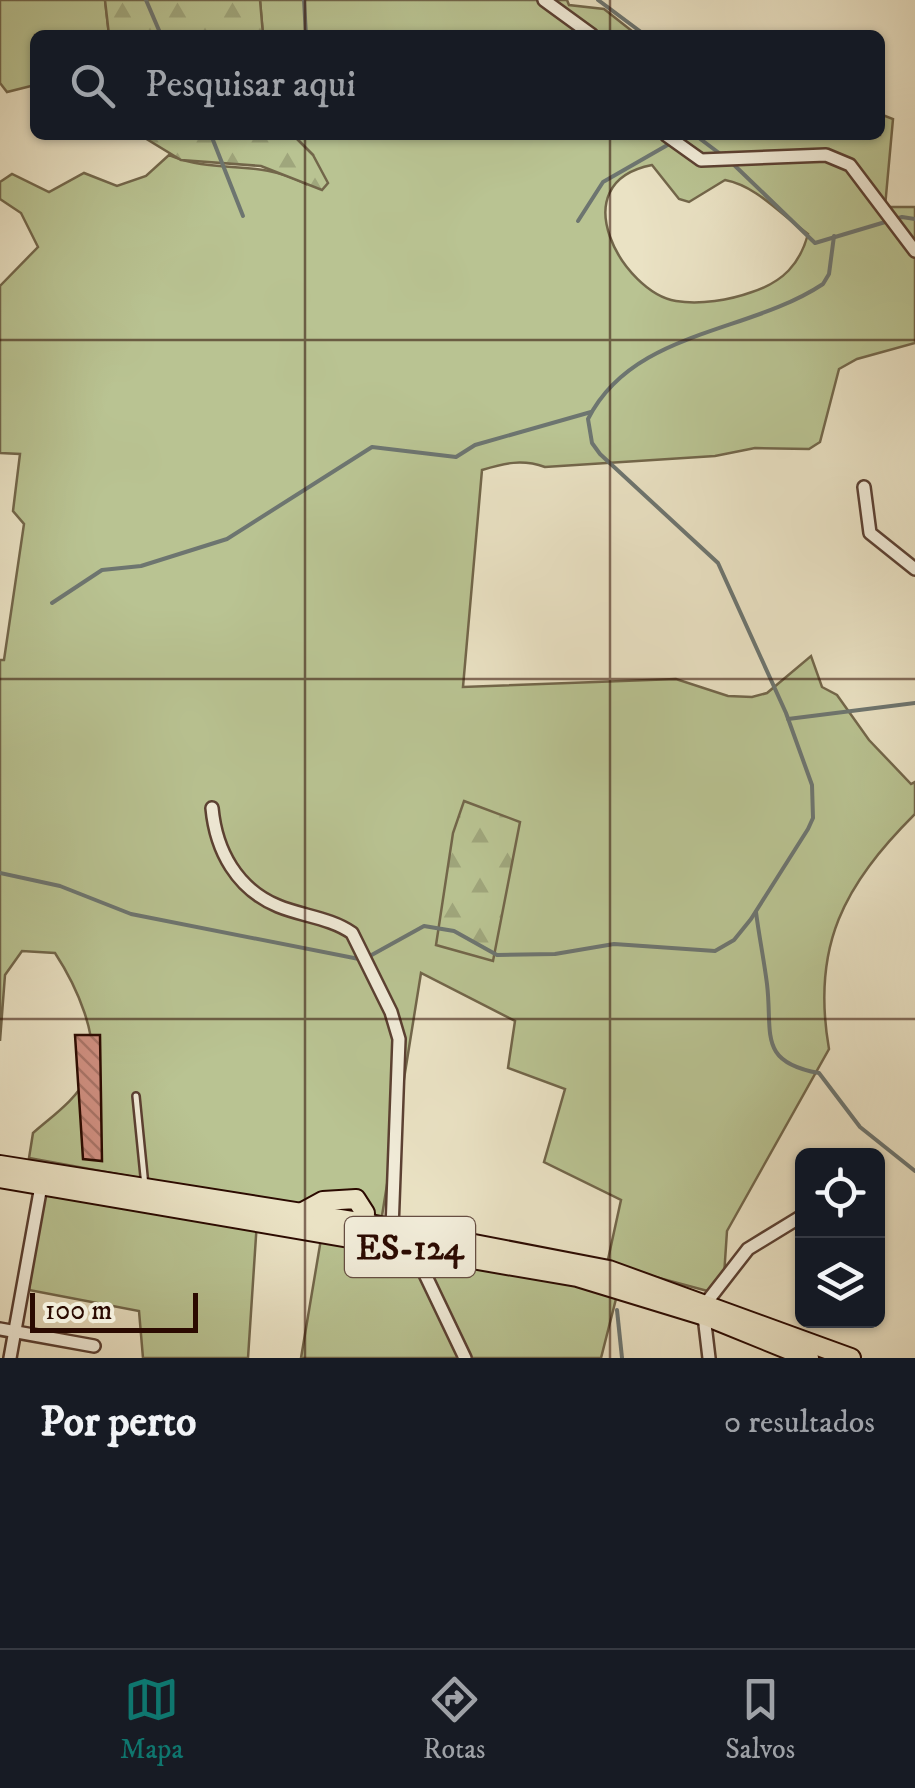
<!DOCTYPE html>
<html lang="pt">
<head>
<meta charset="utf-8">
<style>
  body { margin:0; font-family:"IM FELL DW Pica",serif; background:#20242c; color:#f1f3f6 }
  .controls { position:absolute; right:30px; bottom:30px; display:grid; overflow:hidden; border-radius:15px; box-shadow:0 2px 8px #0004 }
  .controls button { width:90px; height:90px; display:grid; place-items:center; padding:0; border:0; border-bottom:2px solid #363941; background:#171b24; color:#f1f3f6; font:50px sans-serif }
  .scale { position:absolute; left:30px; bottom:25px; width:168px; box-sizing:border-box; padding-left:10px; border:5px solid #2b0a01; border-top:0; font-size:28px; line-height:35px; white-space:nowrap; color:#2b0a01; -webkit-text-stroke:8px #f1ecd9; paint-order:stroke }
  .list { margin:0; padding:0; list-style:none }
  h2 { display:flex; justify-content:space-between; align-items:center; height:130px; margin:0; padding:0 40px; font-size:42px }
  h2 small { font-size:32px; font-weight:400; color:#9ea1a6 }
  .icon { flex:none; width:55px; height:55px; fill:none; stroke:currentColor; stroke-width:2; stroke-linecap:round; stroke-linejoin:round }
  .map { position:relative; flex:none; width:915px; height:1358px; overflow:hidden }
  .search { position:absolute; background:#171b24; box-shadow:0 2px 8px #0004; left:30px; right:30px; top:30px; height:110px; display:flex; align-items:center; gap:25px; box-sizing:border-box; padding:0 35px; border-radius:15px; color:#9ea1a6; font-size:38px }
  .sheet { height:290px; background:#171b24 }
  nav { display:flex; justify-content:space-around; align-items:center; box-sizing:border-box; height:140px; border-top:2px solid #363941; background:#171b24; font-size:28px; color:#9ea1a6 }
  nav a { display:grid; justify-items:center; gap:5px }
  nav .on { color:#0f766e }
  .map>svg:first-child { display:block }
  .green { fill:#b9c392; stroke:#72664a; stroke-width:2.5; fill-rule:evenodd }
  .forest { fill:url(#forest-firs); stroke:#72664a; stroke-width:2.5 }
  .lines { fill:none; stroke-linecap:round; stroke-linejoin:round }
  .stream { stroke:#6d7570; stroke-width:4 }
  .building { fill:url(#building-back-hatch); stroke:#2b0a01; stroke-width:2.5 }
  .lane-casing { stroke:#5b4032; stroke-width:10 }
  .street-casing { stroke:#5b4032; stroke-width:16 }
  .primary-casing { stroke:#2b0a01; stroke-width:22 }
  .lane { stroke:#f1ecd9; stroke-width:5 }
  .street { stroke:#f1ecd9; stroke-width:11 }
  .primary { stroke:#eae2c4; stroke-width:18 }
  .grid { fill:none; stroke:#2b0a01; stroke-width:2.5; stroke-opacity:0.55 }
  .labels { text-anchor:middle; stroke-width:8; stroke-linejoin:round; paint-order:stroke }
  .shield { fill:#f1ecd9; stroke:#664e42; stroke-width:2.5 }
  .shield-label { font-size:35px; font-weight:bold; fill:#2b0a01 }
</style>
</head>
<body>
<div class="map">
<svg width="915" height="1358" viewBox="0 0 915 1358">
  <defs>
    <pattern id="forest-firs" width="22" height="20" patternUnits="userSpaceOnUse" patternTransform="scale(2.5)"><rect width="22" height="20" fill="#b9c392"/><path d="M5 1l3.5 6h-7zM16 11l3.5 6h-7z" fill="#9fa67c"/></pattern>
    <pattern id="building-back-hatch" width="6" height="6" patternUnits="userSpaceOnUse" patternTransform="scale(2.5)"><rect width="6" height="6" fill="#d19183"/><path d="M-1 5l2 2M0 0l6 6M5-1l2 2" fill="none" stroke="#aa7569"/></pattern>
  </defs>
  <rect width="100%" height="100%" fill="#eae2c4"/>
  <filter id="stains"><feTurbulence type="fractalNoise" baseFrequency=".002" numOctaves="4"/><feColorMatrix values="0 0 0 0 .2 0 0 0 0 .09 0 0 0 0 .02 0 0 0 .5 -.17"/></filter>
  <radialGradient id="worn" r=".72"><stop offset=".6" stop-color="#630" stop-opacity="0"/><stop offset="1" stop-color="#630" stop-opacity=".3"/></radialGradient>
  <!-- green -->
  <g class="green">
    <polygon points="0,0 105,0 109,35 35,35 35,85 7,92 0,83"/>
    <polygon points="260,0 567,0 569,5 604,9 637,35 263,35"/>
    <path d="M880,114L893,119L885,207H915V343L857,359L839,369L820,442L809,449L755,448L715,456L545,467C522,459 505,463 482,470L463,687L676,679L728,696L752,697L767,693L811,656L822,687L837,695L869,740L911,784L915,782V814C844,885 811,946 829,1049L727,1231L724,1276L715,1293L607,1264L621,1200L544,1162L565,1089L508,1068L515,1021L421,973L381,1222L29,1158L33,1133C51,1117 77,1099 87,1077C104,1042 74,982 55,953L22,951L5,975L0,1041V660H4L24,524L13,511L20,454L0,453V286L38,247L21,213L0,199V182L12,174L49,192L84,173L117,186L146,176L169,155C217,175 256,158 306,184L313,155L293,135H880ZM652,165L679,199L689,202L725,180C757,186 781,215 808,234C800,264 783,282 752,292C730,300 700,305 676,301C624,293 560,183 652,165Z"/>
    <polygon points="44,1182 257,1221 248,1358 143,1358 139,1311 29,1290"/>
    <polygon points="322,1233 619,1287 601,1358 301,1358"/>
  </g>
  <!-- forest -->
  <g class="forest">
    <polygon points="105,0 260,0 263,35 109,35"/>
    <polygon points="140,135 293,135 313,155 328,183 322,190 261,166 181,160"/>
    <polygon points="464,801 520,822 493,961 436,945 453,833"/>
  </g>
  <g class="lines">
    <!-- stream -->
    <g class="stream">
      <polyline points="146,0 161,35"/>
      <polyline points="304,0 306,35"/>
      <polyline points="598,0 645,35"/>
      <polyline points="211,135 243,216"/>
      <polyline points="695,135 723,156"/>
      <polyline points="731,162 815,243 902,217 915,219"/>
      <polyline points="578,221 603,182 671,143"/>
      <polyline points="52,603 102,570 141,566 227,539 372,447 456,457 475,445 591,412"/>
      <polyline points="788,719 915,703"/>
      <polyline points="0,873 60,886 131,914 359,959"/>
      <path d="M756,912C759,936 764,960 767,984C773,1033 757,1062 819,1073L860,1127L915,1171"/>
      <path d="M368,957L424,926L454,931L497,955L555,954L614,944L715,951L734,940L751,919L808,829L813,818L812,785L786,713L718,563L600,454L592,443L588,419C633,330 748,334 823,284L829,274L834,236"/>
      <polyline points="617,1310 622,1358"/>
    </g>
  </g>
  <!-- building -->
  <polygon class="building" points="75,1035 100,1035 102,1161 83,1159"/>
  <g class="lines">
    <!-- lane casing -->
    <g class="lane-casing">
      <polyline id="lane" points="136,1096 145,1186"/>
    </g>
    <!-- street casing -->
    <g class="street-casing">
      <g id="street">
        <polyline points="544,0 592,35"/>
        <polyline points="666,135 701,160 826,155 850,165 915,251"/>
        <polyline points="864,487 870,533 915,569"/>
        <path d="M212,808C216,851 237,889 278,906C302,916 331,918 352,933L391,1012L399,1039L392,1229"/>
        <polyline points="412,1247 465,1358"/>
        <polyline points="706,1303 748,1249 802,1216"/>
        <polyline points="704,1316 709,1358"/>
        <polyline points="0,1329 94,1346"/>
        <polyline points="10,1358 41,1186"/>
      </g>
    </g>
    <!-- primary casing -->
    <g class="primary-casing">
      <g id="primary">
        <polyline points="0,1165 365,1223 609,1270 851,1358"/>
        <polyline points="0,1178 577,1277 708,1317 809,1358"/>
        <polyline points="301,1213 323,1201 356,1199 365,1213 364,1231"/>
      </g>
    </g>
    <!-- lane -->
    <use href="#lane" class="lane"/>
    <!-- street -->
    <use href="#street" class="street"/>
    <!-- primary -->
    <use href="#primary" class="primary"/>
  </g>
  <!-- grid -->
  <path class="grid" d="M305,0V35M610,0V35M305,135V1358M610,135V1358M0,340H915M0,679H915M0,1019H915"/>
  <g class="labels">
    <!-- shield labels -->
    <rect class="shield" x="345" y="1217" width="130" height="60" rx="8"/>
    <g class="shield-label">
      <text x="410" y="1259">ES-124</text>
    </g>
  </g>
  <rect width="100%" height="100%" filter="url(#stains)"/>
  <rect width="100%" height="100%" fill="url(#worn)"/>
</svg>
<div class="controls">
<button><svg class="icon" aria-label="locate" viewBox="0 0 24 24"><circle cx="12" cy="12" r="6"/><path d="M12 2v4M12 18v4M2 12h4M18 12h4"/></svg></button>
<button><svg class="icon" aria-label="layers" viewBox="0 0 24 24"><path d="M12 4l9 5-9 5-9-5zM3 14l9 5 9-5"/></svg></button>
</div>
<div class="scale">100 m</div>
<div class="search"><svg class="icon" aria-label="search" viewBox="0 0 24 24"><circle cx="10" cy="10" r="6"/><path d="M15 15l6 6"/></svg>Pesquisar aqui</div>
</div>
<section class="sheet">
<h2>Por perto<small>0 resultados</small></h2>
<ul class="list">
</ul>
</section>
<nav>
<a class="on"><svg class="icon" aria-label="map" viewBox="0 0 24 24"><path d="M3 6l6-2 6 2 6-2v14l-6 2-6-2-6 2zM9 4v14M15 6v14"/></svg>Mapa</a>
<a><svg class="icon" aria-label="directions" viewBox="0 0 24 24"><path d="M12 3l9 9-9 9-9-9zM9 14v-3h6M13 9l2 2-2 2"/></svg>Rotas</a>
<a><svg class="icon" aria-label="saved" viewBox="0 0 24 24"><path d="M7 4h10v16l-5-4-5 4z"/></svg>Salvos</a>
</nav>
</body>
</html>
